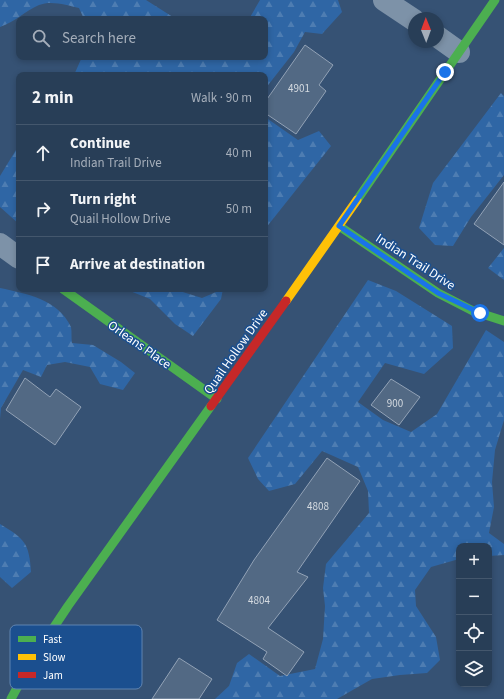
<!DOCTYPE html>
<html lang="en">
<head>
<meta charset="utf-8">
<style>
  body { margin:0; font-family:"Source Sans 3",sans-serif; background:#30455d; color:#f1f3f6 }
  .controls { position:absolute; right:12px; bottom:12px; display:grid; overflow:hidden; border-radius:8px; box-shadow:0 2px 6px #0003 }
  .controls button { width:36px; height:36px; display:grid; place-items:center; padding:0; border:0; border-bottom:1px solid #44576d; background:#283e57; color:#f1f3f6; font:20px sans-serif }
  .compass { position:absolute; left:408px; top:12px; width:36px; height:36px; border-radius:50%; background:#283e57; box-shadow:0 2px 6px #0003; rotate:359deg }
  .stop { position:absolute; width:12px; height:12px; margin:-9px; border:3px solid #1a73e8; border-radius:50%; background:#fff }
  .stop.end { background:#1a73e8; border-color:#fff; box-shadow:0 1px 4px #0008 }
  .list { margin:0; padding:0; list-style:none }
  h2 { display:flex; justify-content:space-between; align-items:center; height:52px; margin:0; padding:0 16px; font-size:17px }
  h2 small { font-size:13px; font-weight:400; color:#a5aeba }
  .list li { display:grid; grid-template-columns:26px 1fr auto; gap:12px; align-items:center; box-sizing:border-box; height:56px; padding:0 16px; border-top:1px solid #44576d }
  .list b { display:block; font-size:15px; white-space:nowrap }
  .list p { margin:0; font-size:13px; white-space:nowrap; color:#a5aeba }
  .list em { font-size:13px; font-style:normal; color:#a5aeba }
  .icon { flex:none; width:22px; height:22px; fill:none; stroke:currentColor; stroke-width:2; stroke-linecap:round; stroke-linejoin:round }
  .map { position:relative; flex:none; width:504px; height:699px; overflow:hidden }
  .search { position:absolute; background:#283e57; box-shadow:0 2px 6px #0003; left:16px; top:16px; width:252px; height:44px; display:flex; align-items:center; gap:10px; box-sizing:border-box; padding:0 14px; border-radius:8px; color:#a5aeba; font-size:15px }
  .panel { position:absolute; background:#283e57; box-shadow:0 2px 6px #0003; left:16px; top:72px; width:252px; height:220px; border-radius:8px }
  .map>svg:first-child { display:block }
  .forest { fill:url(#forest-firs) }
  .building { fill:#526984; stroke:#92a2b6 }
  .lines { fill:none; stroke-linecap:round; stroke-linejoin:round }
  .street { stroke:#7d92a8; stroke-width:22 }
  .fast { stroke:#4caf50; stroke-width:9 }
  .slow { stroke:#ffc107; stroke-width:9 }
  .jam { stroke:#c62828; stroke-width:9 }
  .route { stroke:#1a73e8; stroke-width:5 }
  .labels { text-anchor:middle; stroke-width:3; stroke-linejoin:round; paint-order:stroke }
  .number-label { font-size:11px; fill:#d4dae0 }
  .street-label { font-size:13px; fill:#fff; stroke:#1b4f8f }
  .key { fill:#1b4f8f; stroke:#5f84b1; stroke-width:1 }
  .key-label { font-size:11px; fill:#fff }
</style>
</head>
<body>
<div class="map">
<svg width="504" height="699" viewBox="0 0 504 699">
  <defs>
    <pattern id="forest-firs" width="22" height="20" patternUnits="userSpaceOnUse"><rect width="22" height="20" fill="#2f66a5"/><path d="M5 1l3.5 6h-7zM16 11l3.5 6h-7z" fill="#4e7db2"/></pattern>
  </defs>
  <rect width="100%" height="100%" fill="#365274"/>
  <!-- forest -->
  <g class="forest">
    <path d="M0,0H146L176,19H84L79,8C67,5 51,0 39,5C25,11 15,22 0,27Z"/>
    <polygon points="260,0 338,0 342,12 322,34 305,32 294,52 265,89 265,75 74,75 82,57 265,57 265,19 249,19"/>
    <polygon points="501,93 504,96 504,175 471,217 453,246 435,245 419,228 433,183"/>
    <polygon points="265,117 298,140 319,131 331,146 265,229"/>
    <polygon points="19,145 19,224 0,207 0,176"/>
    <polygon points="504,248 504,280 488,268"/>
    <polygon points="368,280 396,291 452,326 453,348 424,374 385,363 358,402 383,420 411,432 437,414 486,330 504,342 504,420 495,450 492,482 494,507 489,533 504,544 504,555 489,556 489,546 459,546 459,559 431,567 415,590 416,606 436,637 440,660 427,673 400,675 372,679 337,699 215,699 229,686 237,663 249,654 280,676 315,669 323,639 325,606 323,588 326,564 369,513 368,491 358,467 322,451 295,484 269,491 258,479 248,458"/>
    <path d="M0,288C27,294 58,299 71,327C72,332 71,338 72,343L93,345L121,362L135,373L123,390L100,384L90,367L65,362L47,365L41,377L23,370L1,408L0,419Z"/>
    <polygon points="125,289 173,289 202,298 223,289 221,299 193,336 175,324 150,299"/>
    <path d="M0,524C25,539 29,543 31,572L12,588L0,577Z"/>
  </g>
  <!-- building -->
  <g class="building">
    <polygon points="305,45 333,65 319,85 326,91 296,134 265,113 265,102"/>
    <polygon points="504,182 504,245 474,224"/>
    <polygon points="25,378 50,397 56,389 81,407 55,445 6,410"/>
    <polygon points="391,379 420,397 399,425 371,405"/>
    <polygon points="327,458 360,481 297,572 308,577 268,628 304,652 287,676 263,659 267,652 217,620 254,560"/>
    <polygon points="179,658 212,679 199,699 152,699"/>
  </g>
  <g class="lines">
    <!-- street -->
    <g class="street">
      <polyline points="384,0 414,20"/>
      <polyline points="438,37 459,52"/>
      <polyline points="0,244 19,258"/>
    </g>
    <!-- fast -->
    <g class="fast">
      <polyline points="357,200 495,0"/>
      <polyline points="339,226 438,293 473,311 504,321"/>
      <polyline points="63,289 217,399"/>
      <polyline points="11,699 32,660 68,606 211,406"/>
    </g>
    <!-- slow -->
    <polyline class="slow" points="286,301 357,200"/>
    <!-- jam -->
    <polyline class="jam" points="211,406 286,301"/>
  </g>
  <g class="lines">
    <!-- route -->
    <polyline class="route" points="445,72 339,226 438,293 480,313"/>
  </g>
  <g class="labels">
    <!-- number labels -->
    <g class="number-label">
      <text x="299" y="92">4901</text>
      <text x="395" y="407">900</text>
      <text x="318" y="510">4808</text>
      <text x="259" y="604">4804</text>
    </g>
    <!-- street labels -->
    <g class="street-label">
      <text transform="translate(416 261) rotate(33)" y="5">Indian Trail Drive</text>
      <text transform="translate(140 344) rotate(35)" y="5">Orleans Place</text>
      <text transform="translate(235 351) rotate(-55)" y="5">Quail Hollow Drive</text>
    </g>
  </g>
  <!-- legend -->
  <rect x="10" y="625" width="132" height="64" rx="6" class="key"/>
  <rect x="18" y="636" width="18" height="6" fill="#4caf50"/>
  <rect x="18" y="654" width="18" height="6" fill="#ffc107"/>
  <rect x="18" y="672" width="18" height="6" fill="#c62828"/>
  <g class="key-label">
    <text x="43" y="643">Fast</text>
    <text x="43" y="661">Slow</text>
    <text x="43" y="679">Jam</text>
  </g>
</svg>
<div class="controls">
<button>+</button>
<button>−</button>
<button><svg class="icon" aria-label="locate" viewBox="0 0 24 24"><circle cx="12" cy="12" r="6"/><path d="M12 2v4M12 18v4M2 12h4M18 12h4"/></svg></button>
<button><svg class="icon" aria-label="layers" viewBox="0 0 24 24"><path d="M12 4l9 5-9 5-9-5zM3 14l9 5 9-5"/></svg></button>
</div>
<svg class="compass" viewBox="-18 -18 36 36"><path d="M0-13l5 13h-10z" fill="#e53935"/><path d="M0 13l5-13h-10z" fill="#a5aeba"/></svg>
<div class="stop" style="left:480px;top:313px"></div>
<div class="stop end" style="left:445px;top:72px"></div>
<div class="search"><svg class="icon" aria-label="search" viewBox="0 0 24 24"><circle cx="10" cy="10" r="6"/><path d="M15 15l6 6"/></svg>Search here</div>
<section class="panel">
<h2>2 min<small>Walk · 90 m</small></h2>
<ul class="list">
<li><svg class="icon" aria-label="ahead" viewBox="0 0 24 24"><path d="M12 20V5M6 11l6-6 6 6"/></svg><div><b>Continue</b><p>Indian Trail Drive</p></div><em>40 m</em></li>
<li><svg class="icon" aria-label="right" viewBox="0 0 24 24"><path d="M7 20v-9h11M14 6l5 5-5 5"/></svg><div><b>Turn right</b><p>Quail Hollow Drive</p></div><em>50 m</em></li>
<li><svg class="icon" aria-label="arrive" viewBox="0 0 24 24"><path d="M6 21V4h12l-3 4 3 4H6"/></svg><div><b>Arrive at destination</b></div></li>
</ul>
</section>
</div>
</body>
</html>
